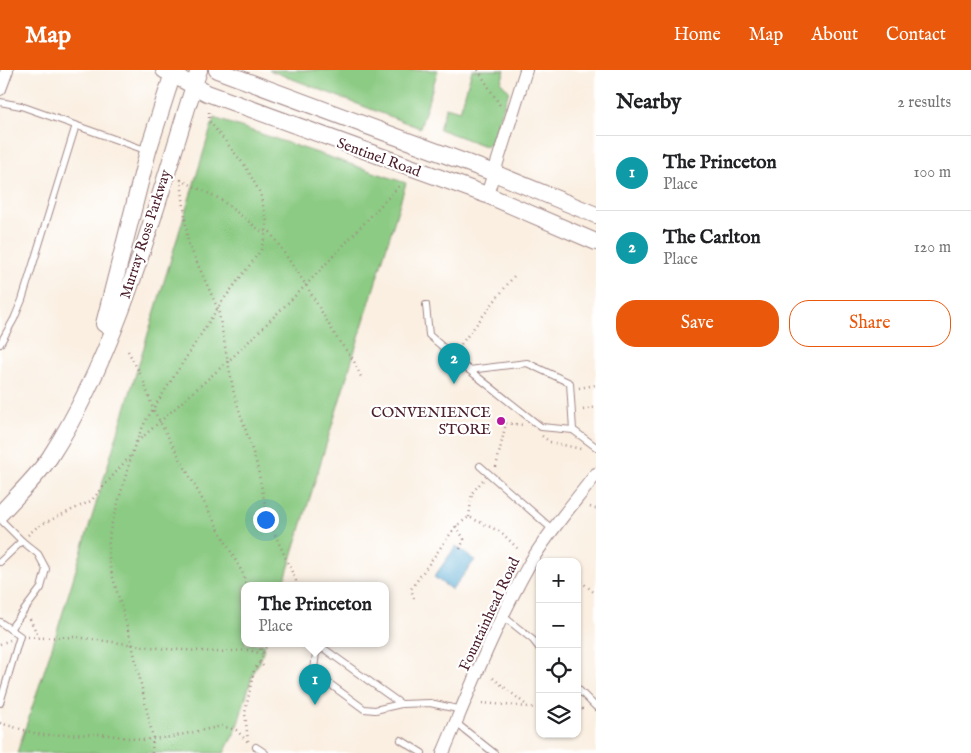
<!DOCTYPE html>
<html lang="en">
<head>
<meta charset="utf-8">
<style>
  body { margin:0; font-family:"IM FELL English",serif; background:#f6f6f6; color:#202124 }
  .controls { position:absolute; right:15px; bottom:15px; display:grid; overflow:hidden; border-radius:10px; box-shadow:0 1px 4px #0004 }
  .controls button { width:45px; height:45px; display:grid; place-items:center; padding:0; border:0; border-bottom:1px solid #e0e0e0; background:#fff; color:#202124; font:25px sans-serif }
  .you { position:absolute; left:265px; top:449px; width:18px; height:18px; margin:-12px; border:4px solid #fff; border-radius:50%; background:#1a73e8; box-shadow:0 0 0 8px #1a73e833 }
  .badge { display:grid; place-items:center; width:32px; height:32px; border-radius:50%; background:#ea580c; color:#fff; font-size:16px; font-weight:700 }
  .pin { position:absolute; translate:-50% -41px; filter:drop-shadow(0 1px 2px #0008) }
  .pin::after { content:''; position:absolute; top:26px; width:18px; height:15px; background:inherit; clip-path:polygon(0 0,100% 0,50% 100%) }
  .popup { position:absolute; left:241px; top:512px; width:148px; height:65px; box-sizing:border-box; display:grid; place-content:center; border-radius:10px; background:#fff; filter:drop-shadow(0 1px 4px #0005); font-size:16px; white-space:nowrap; color:#757577 }
  .popup b { font-size:19px; color:#202124 }
  .popup::after { content:''; position:absolute; left:50%; top:100%; margin-left:-10px; border:10px solid transparent; border-top-color:#fff }
  .list { margin:0; padding:0; list-style:none }
  h2 { display:flex; justify-content:space-between; align-items:center; height:65px; margin:0; padding:0 20px; font-size:21px }
  h2 small { font-size:16px; font-weight:400; color:#757577 }
  .list li { display:grid; grid-template-columns:32px 1fr auto; gap:15px; align-items:center; box-sizing:border-box; height:75px; padding:0 20px; border-top:1px solid #e0e0e0 }
  .list b { display:block; font-size:19px; white-space:nowrap }
  .list p { margin:0; font-size:16px; white-space:nowrap; color:#757577 }
  .list em { font-size:16px; font-style:normal; color:#757577 }
  .actions { display:flex; gap:10px; padding:15px 20px }
  .actions a { flex:1; padding:11px 0; border:1px solid #ea580c; border-radius:20px; text-align:center; font-size:18px; color:#ea580c }
  .actions .main { background:#ea580c; color:#fff }
  .icon { flex:none; width:28px; height:28px; fill:none; stroke:currentColor; stroke-width:2; stroke-linecap:round; stroke-linejoin:round }
  .map { position:relative; flex:none; width:596px; height:683px; overflow:hidden }
  header { display:flex; align-items:center; gap:30px; box-sizing:border-box; height:70px; padding:0 25px; background:#ea580c; color:#fff }
  header strong { font-size:24px }
  nav { display:flex; gap:28px; margin-inline-start:auto; font-size:18px }
  main { display:flex }
  aside { flex:1; background:#fff }
  .map>svg:first-child { display:block }
  .green { fill:#8bcb83; stroke:#6a7557 }
  .water { fill:#56aad2; stroke:#50647e }
  .lines { fill:none; stroke-linecap:round; stroke-linejoin:round }
  .service-casing { stroke:#a28786; stroke-width:8 }
  .minor-casing { stroke:#a28786; stroke-width:14 }
  .tertiary-casing { stroke:#a28786; stroke-width:18 }
  .path { stroke:#a28786; stroke-width:2.5; stroke-dasharray:1 4; stroke-linecap:butt }
  .service { stroke:#fff; stroke-width:6 }
  .minor { stroke:#fff; stroke-width:12 }
  .tertiary { stroke:#fff; stroke-width:16 }
  .poi-dot { fill:#b5179e; stroke:#fff; stroke-width:2 }
  .labels { text-anchor:middle; stroke-width:4.5; stroke-linejoin:round; paint-order:stroke }
  .street-label { font-size:15px; fill:#4a1f2b; stroke:#fff }
  .poi-label { font-size:15px; fill:#4a1f2b; stroke:#fff; text-anchor:end }
</style>
</head>
<body>
<header>
<strong>Map</strong>
<nav><a>Home</a><a>Map</a><a>About</a><a>Contact</a></nav>
</header>
<main>
<div class="map">
<svg width="596" height="683" viewBox="0 0 596 683">
  <rect width="100%" height="100%" fill="#fff"/>
  <filter id="ink" filterUnits="userSpaceOnUse"><feTurbulence type="fractalNoise" baseFrequency=".02" numOctaves="2"/><feDisplacementMap in="SourceGraphic" scale="10" xChannelSelector="R" yChannelSelector="G"/><feConvolveMatrix kernelMatrix="1 2 1 2 8 2 1 2 1" color-interpolation-filters="sRGB"/></filter>
  <filter id="wash" filterUnits="userSpaceOnUse"><feTurbulence type="fractalNoise" baseFrequency=".0096" numOctaves="4" result="noise"/><feDisplacementMap in="SourceGraphic" scale="20" xChannelSelector="R" yChannelSelector="G"/><feGaussianBlur stdDeviation="1.12" result="paint"/><feColorMatrix in="noise" values="0 0 0 0 0 0 0 0 0 0 0 0 0 0 0 0 0 1.4 0 .05"/><feComposite in="paint" operator="in"/></filter>
  <g filter="url(#wash)">
    <rect width="100%" height="100%" fill="#faefe1"/>
    <!-- green -->
    <g class="green">
      <polygon points="269,0 438,0 420,58"/>
      <polygon points="472,0 505,0 501,12 509,21 491,73 485,76 439,59 446,37 460,41"/>
      <polygon points="214,48 406,113 283,516 245,516 245,574 265,574 260,592 254,600 236,660 224,683 17,683 55,568"/>
    </g>
    <!-- water -->
    <polygon class="water" points="456,476 475,490 452,520 434,507"/>
  </g>
  <g filter="url(#ink)">
    <g class="lines">
      <!-- service casing -->
      <g class="service-casing">
        <g id="service">
          <polyline points="0,32 21,36 148,81"/>
          <polyline points="426,235 429,265 469,300 527,293 570,313 573,360 596,377"/>
          <polyline points="0,274 14,249 22,230 76,55"/>
          <polyline points="469,300 541,357 573,360"/>
          <polyline points="480,396 552,459"/>
          <polyline points="0,449 22,471 0,492"/>
          <polyline points="503,546 533,570 540,579"/>
          <polyline points="0,552 20,566 0,633"/>
          <polyline points="10,559 41,518 46,499 38,484 22,471"/>
          <polyline points="577,618 596,637"/>
          <polyline points="401,634 375,640 364,639 319,606 314,599 316,583 323,578 401,634 430,633 462,640"/>
          <polyline points="456,653 494,683"/>
          <polyline points="401,670 422,683"/>
          <polyline points="256,677 265,683"/>
        </g>
      </g>
      <!-- minor casing -->
      <g class="minor-casing">
        <g id="minor">
          <polyline points="0,19 7,0"/>
          <polyline points="487,125 526,0"/>
          <path d="M443,683C470,619 496,553 530,493C549,461 574,433 596,404"/>
        </g>
      </g>
      <!-- tertiary casing -->
      <g class="tertiary-casing">
        <g id="tertiary">
          <polyline points="164,0 207,23 487,125 596,172"/>
          <polyline points="217,0 494,103 596,145"/>
          <polyline points="104,254 148,81 174,0"/>
          <path d="M0,444C16,426 37,407 50,387C122,275 158,127 199,0"/>
        </g>
      </g>
      <!-- path -->
      <g class="path">
        <polyline points="478,0 501,37"/>
        <polyline points="458,278 514,206"/>
        <polyline points="128,281 143,309 153,339 243,504 246,516"/>
        <polyline points="579,318 596,315"/>
        <polyline points="583,340 596,337"/>
        <polyline points="542,366 550,372 581,379"/>
        <polyline points="137,372 236,284 306,215 400,115"/>
        <polyline points="496,397 506,353 523,355"/>
        <polyline points="590,437 596,439"/>
        <polyline points="469,447 472,423 483,410"/>
        <polyline points="456,456 464,469 460,479"/>
        <polyline points="28,465 38,456 91,431 130,386"/>
        <polyline points="577,508 596,524"/>
        <polyline points="295,516 296,511 268,449 257,395 234,324 218,239 188,173 181,110 220,129 262,162 270,162 306,215 338,270 353,289 362,309"/>
        <polyline points="414,528 411,519 456,456 469,447 501,462 518,479"/>
        <polyline points="30,549 39,568 75,567 166,579 218,582 249,580 262,584"/>
        <polyline points="28,567 39,568"/>
        <polyline points="0,574 10,570"/>
        <polyline points="259,574 262,584"/>
        <polyline points="263,596 260,592 262,584 268,574"/>
        <polyline points="577,602 580,609"/>
        <polyline points="493,608 525,634"/>
        <polyline points="482,633 540,638"/>
        <polyline points="577,638 586,640"/>
        <polyline points="0,653 41,665 102,664 142,670 171,667 222,656 236,660 249,673"/>
        <polyline points="248,671 245,643 254,600 260,592"/>
        <polyline points="152,683 153,668 132,574 111,501 108,482 110,460 135,374 146,350 221,233 261,180 266,162 267,152 260,123 246,97 209,51 209,38"/>
      </g>
      <!-- service -->
      <use href="#service" class="service"/>
      <!-- minor -->
      <use href="#minor" class="minor"/>
      <!-- tertiary -->
      <use href="#tertiary" class="tertiary"/>
    </g>
  </g>
  <!-- markers -->
  <circle class="poi-dot" cx="501" cy="351" r="5"/>
  <g class="labels">
    <!-- street labels -->
    <g class="street-label">
      <text transform="translate(379 87) rotate(20)" y="5">Sentinel Road</text>
      <text transform="translate(145 164) rotate(-72)" y="5">Murray Ross Parkway</text>
      <text transform="translate(489 544) rotate(-65)" y="5">Fountainhead Road</text>
    </g>
    <!-- poi labels -->
    <g class="poi-label">
      <text x="491" y="347">CONVENIENCE<tspan x="491" dy="17">STORE</tspan></text>
    </g>
  </g>
</svg>
<div class="controls">
<button>+</button>
<button>−</button>
<button><svg class="icon" aria-label="locate" viewBox="0 0 24 24"><circle cx="12" cy="12" r="6"/><path d="M12 2v4M12 18v4M2 12h4M18 12h4"/></svg></button>
<button><svg class="icon" aria-label="layers" viewBox="0 0 24 24"><path d="M12 4l9 5-9 5-9-5zM3 14l9 5 9-5"/></svg></button>
</div>
<div class="you"></div>
<div class="pin badge" style="left:315px;top:635px;background:#0f9aa8">1</div>
<div class="popup"><b>The Princeton</b>Place</div>
<div class="pin badge" style="left:454px;top:314px;background:#0f9aa8">2</div>
</div>
<aside>
<h2>Nearby<small>2 results</small></h2>
<ul class="list">
<li><span class="badge" style="background:#0f9aa8">1</span><div><b>The Princeton</b><p>Place</p></div><em>100 m</em></li>
<li><span class="badge" style="background:#0f9aa8">2</span><div><b>The Carlton</b><p>Place</p></div><em>120 m</em></li>
</ul>
<div class="actions"><a class="main">Save</a><a>Share</a></div>
</aside>
</main>
</body>
</html>
